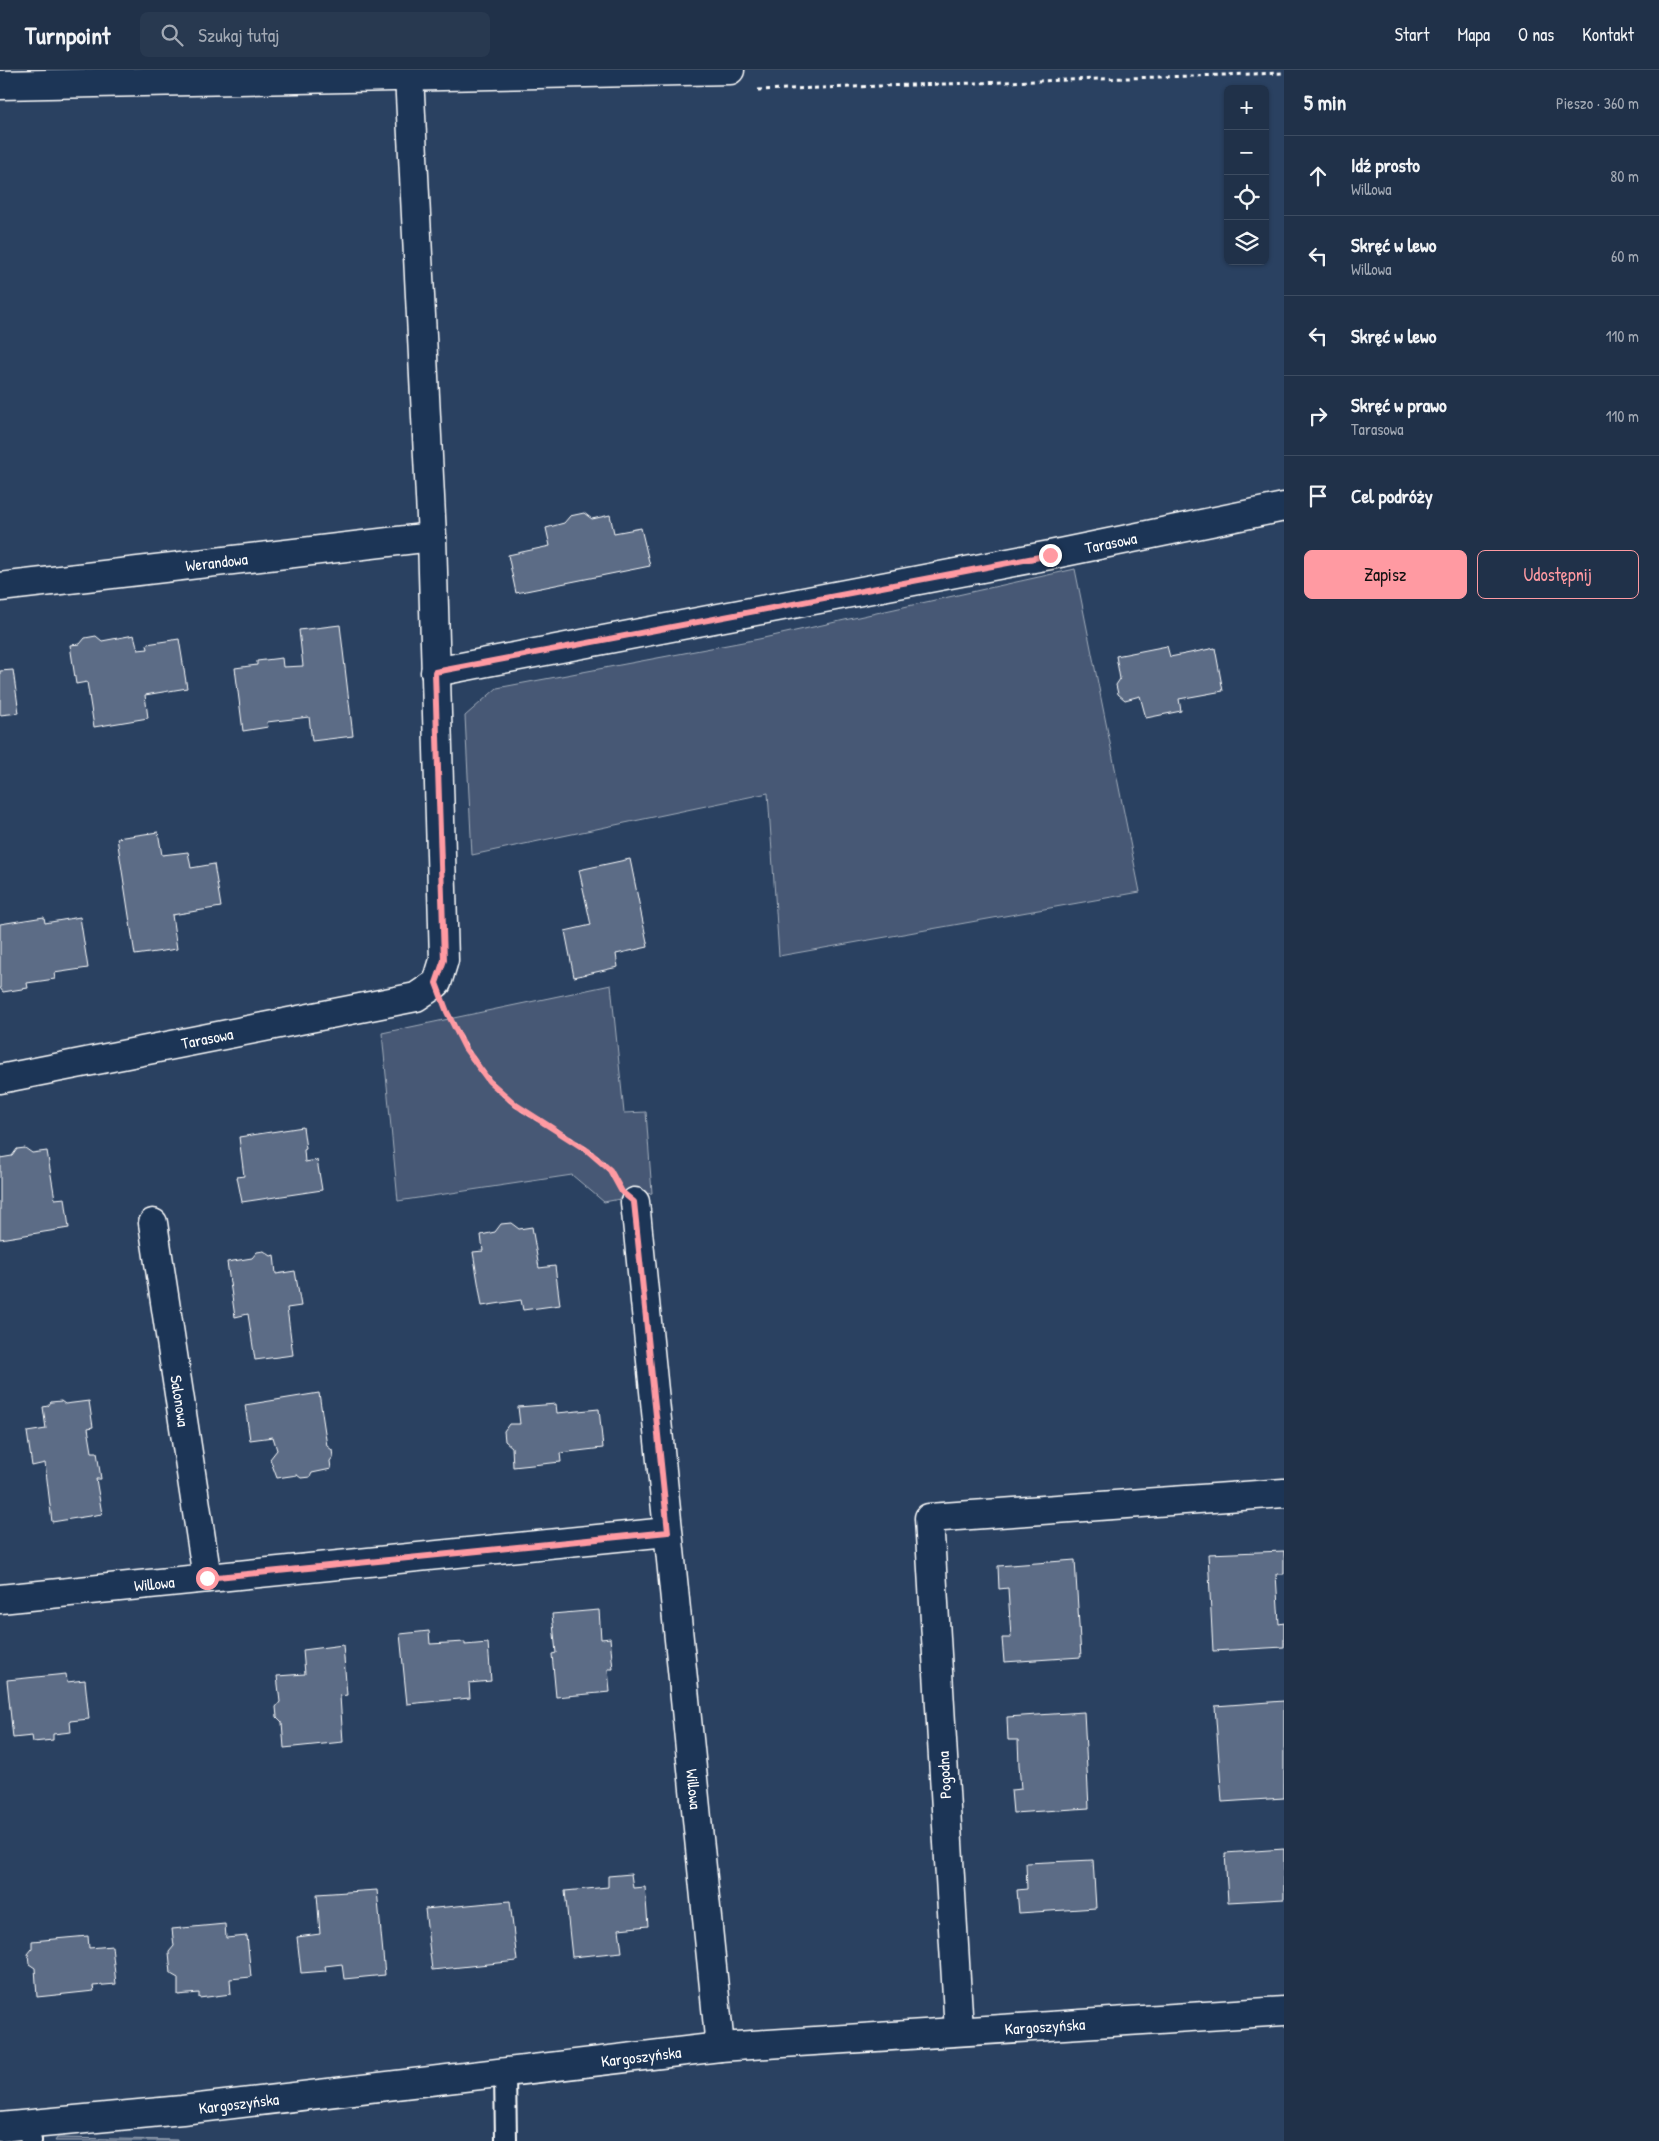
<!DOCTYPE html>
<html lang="pl">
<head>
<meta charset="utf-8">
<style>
  body { margin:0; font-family:"Patrick Hand",sans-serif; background:#283950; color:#f1f3f6 }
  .controls { position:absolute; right:15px; top:15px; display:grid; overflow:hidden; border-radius:8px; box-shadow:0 1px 4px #0004 }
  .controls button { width:45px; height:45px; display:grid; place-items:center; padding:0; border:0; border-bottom:1px solid #3d4c61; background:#203149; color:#f1f3f6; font:25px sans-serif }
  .stop { position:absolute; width:15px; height:15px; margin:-11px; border:4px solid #ff9aa2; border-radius:50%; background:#fff }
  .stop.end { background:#ff9aa2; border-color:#fff; box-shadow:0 1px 5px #0008 }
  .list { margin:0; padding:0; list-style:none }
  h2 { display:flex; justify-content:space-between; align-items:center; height:65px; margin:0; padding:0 20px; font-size:21px }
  h2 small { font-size:16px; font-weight:400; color:#a2a9b4 }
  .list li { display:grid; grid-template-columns:32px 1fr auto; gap:15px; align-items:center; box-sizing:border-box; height:80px; padding:0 20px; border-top:1px solid #3d4c61 }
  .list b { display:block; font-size:19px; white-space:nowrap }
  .list p { margin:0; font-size:16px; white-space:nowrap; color:#a2a9b4 }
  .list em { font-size:16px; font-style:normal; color:#a2a9b4 }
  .actions { display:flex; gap:10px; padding:15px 20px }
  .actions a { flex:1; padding:11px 0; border:1px solid #ff9aa2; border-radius:8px; text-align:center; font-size:18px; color:#ff9aa2 }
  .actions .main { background:#ff9aa2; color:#111 }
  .icon { flex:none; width:28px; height:28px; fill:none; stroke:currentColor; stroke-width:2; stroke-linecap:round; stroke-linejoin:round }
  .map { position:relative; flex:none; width:1284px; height:2071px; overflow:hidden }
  header { display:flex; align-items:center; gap:30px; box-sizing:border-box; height:70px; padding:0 25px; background:#203149; border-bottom:1px solid #3d4c61 }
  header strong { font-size:24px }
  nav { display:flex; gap:28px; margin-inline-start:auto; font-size:18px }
  .search { width:350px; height:45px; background:#283950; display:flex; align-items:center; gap:12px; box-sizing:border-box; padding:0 18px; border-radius:8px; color:#a2a9b4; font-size:19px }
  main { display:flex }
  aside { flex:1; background:#203149 }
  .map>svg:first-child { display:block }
  .green { fill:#465975; stroke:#a2acba }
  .building { fill:#5b6c86; stroke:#fff }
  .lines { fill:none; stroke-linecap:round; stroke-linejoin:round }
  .lane-casing { stroke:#fff; stroke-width:24 }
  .street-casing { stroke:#fff; stroke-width:31 }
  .path { stroke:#fff; stroke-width:3; stroke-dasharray:4 4; stroke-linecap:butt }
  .lane { stroke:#1d3557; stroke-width:20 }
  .street { stroke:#1d3557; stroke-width:28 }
  .route { stroke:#ff9aa2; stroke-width:6 }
  .labels { text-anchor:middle; stroke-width:4; stroke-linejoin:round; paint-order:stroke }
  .street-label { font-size:16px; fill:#fff; stroke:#1d3557 }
</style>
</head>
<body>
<header>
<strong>Turnpoint</strong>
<div class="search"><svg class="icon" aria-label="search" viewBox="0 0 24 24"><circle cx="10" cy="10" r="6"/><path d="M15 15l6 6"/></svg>Szukaj tutaj</div>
<nav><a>Start</a><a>Mapa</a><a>O nas</a><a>Kontakt</a></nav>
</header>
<main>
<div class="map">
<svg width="1284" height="2071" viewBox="0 0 1284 2071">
  <rect width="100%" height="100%" fill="#2a4161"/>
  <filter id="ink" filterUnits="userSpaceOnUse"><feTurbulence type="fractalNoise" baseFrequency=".02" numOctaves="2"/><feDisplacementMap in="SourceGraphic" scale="10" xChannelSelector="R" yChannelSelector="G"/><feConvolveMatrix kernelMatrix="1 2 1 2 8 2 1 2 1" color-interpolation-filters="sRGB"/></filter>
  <g filter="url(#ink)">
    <!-- green -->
    <g class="green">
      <polygon points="1075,499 1140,822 779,886 768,723 472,785 465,646 497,618 759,569"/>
      <polygon points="611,915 624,1043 646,1042 652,1123 604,1132 572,1105 398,1131 382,963"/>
      <polygon points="57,2068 177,2070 177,2071 55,2071"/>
    </g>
    <!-- building -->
    <g class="building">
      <polygon points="584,443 592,449 610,445 614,463 641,458 650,496 516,523 508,485 550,476 546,458 564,453 570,446"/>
      <polygon points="340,555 353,666 312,671 309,647 267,652 268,657 243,661 235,598 257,595 257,591 282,588 283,597 303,596 299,560"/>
      <polygon points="134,565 138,580 148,579 147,574 179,569 187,618 145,625 148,648 94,657 87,612 76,614 70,575 80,574 85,568 96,566 102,571"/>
      <polygon points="1167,576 1170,587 1215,578 1223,621 1179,629 1181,641 1146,648 1140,626 1125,630 1118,624 1116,615 1120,609 1116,586"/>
      <polygon points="13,600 19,643 0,645 0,601"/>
      <polygon points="158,762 162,785 188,782 191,798 214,794 221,837 172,845 177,879 135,885 117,768"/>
      <polygon points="630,789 648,877 616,884 618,897 574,907 565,861 591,855 579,800"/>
      <polygon points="44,847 45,853 80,847 88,898 54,903 55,909 27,913 28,918 3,922 0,918 0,854"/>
      <polygon points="303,1057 306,1079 304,1080 305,1092 317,1090 322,1120 242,1132 237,1107 244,1106 239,1067"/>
      <polygon points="25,1078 32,1083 47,1081 55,1129 65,1128 69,1158 0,1169 0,1088 12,1086 17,1079"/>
      <polygon points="511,1153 519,1159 532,1157 539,1198 555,1196 560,1235 523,1240 521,1230 482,1236 473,1182 483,1181 481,1165 495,1162 501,1154"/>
      <polygon points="264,1181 271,1186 274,1185 276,1204 295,1201 301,1236 287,1238 293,1285 255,1290 248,1244 235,1247 227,1192 252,1188 257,1182"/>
      <polygon points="319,1323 327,1376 332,1380 333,1387 330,1391 331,1399 312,1403 310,1407 301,1408 297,1405 277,1408 270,1389 277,1380 273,1367 250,1370 245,1335"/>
      <polygon points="61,1331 65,1334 89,1331 93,1357 88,1358 92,1382 97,1382 101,1409 96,1409 102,1444 52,1452 45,1393 32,1396 27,1362 46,1359 43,1337 48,1336 51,1332"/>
      <polygon points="556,1334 557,1343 599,1339 603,1378 560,1383 561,1392 513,1397 512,1377 505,1371 504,1361 509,1354 520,1354 518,1337"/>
      <polygon points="1284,1481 1284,1504 1276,1504 1279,1554 1284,1553 1284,1577 1213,1581 1208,1484"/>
      <polygon points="1075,1490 1081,1587 1004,1592 1002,1568 1011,1568 1008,1518 999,1519 998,1496"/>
      <polygon points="599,1540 601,1569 610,1568 613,1599 608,1599 610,1622 556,1627 552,1584 556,1583 552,1544"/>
      <polygon points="429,1561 430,1574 465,1572 465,1575 488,1573 491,1611 469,1613 470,1628 407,1634 400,1564"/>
      <polygon points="343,1575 347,1625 340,1626 343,1672 284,1678 282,1652 277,1647 276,1637 280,1632 277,1606 305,1604 303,1580"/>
      <polygon points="66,1604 67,1612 85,1610 89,1649 70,1651 71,1662 53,1664 53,1670 33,1672 32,1666 13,1668 7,1610"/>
      <polygon points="1284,1631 1284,1728 1222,1732 1215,1636"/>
      <polygon points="1084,1642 1089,1738 1013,1743 1011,1720 1021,1719 1019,1695 1018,1670 1008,1670 1007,1647"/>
      <polygon points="1284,1779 1284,1829 1228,1832 1225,1783"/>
      <polygon points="1093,1790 1096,1838 1019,1843 1017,1820 1027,1819 1026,1793"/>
      <polygon points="631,1804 633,1818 645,1817 648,1856 619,1859 622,1882 572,1887 565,1821 608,1817 608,1806"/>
      <polygon points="377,1820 385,1905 344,1909 342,1894 325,1896 326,1901 301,1903 297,1867 320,1864 317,1824"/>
      <polygon points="510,1831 517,1891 432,1900 425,1839"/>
      <polygon points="225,1854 226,1868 247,1866 251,1907 230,1909 231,1924 199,1928 199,1923 178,1925 178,1908 171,1904 169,1882 174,1876 172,1859"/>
      <polygon points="88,1866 89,1878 112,1876 116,1914 93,1916 94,1921 37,1927 35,1898 29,1894 28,1884 32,1879 32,1871"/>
    </g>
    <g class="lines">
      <!-- lane casing -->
      <g class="lane-casing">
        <g id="lane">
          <polyline points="505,2002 506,2071"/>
          <polyline points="26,2054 31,2071"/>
        </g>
      </g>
      <!-- street casing -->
      <g class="street-casing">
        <g id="street">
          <polyline points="0,15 730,0"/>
          <path id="s1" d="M0,517L432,467"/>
          <path id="s2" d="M435,602L1050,485L1284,437"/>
          <path id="s3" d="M0,1009L416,927L437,913L444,890L432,467L409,5"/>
          <path id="s4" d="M635,1132L720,1977"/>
          <path id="s5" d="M153,1153L207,1508"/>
          <path id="s6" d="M0,1529L667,1462"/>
          <polyline points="959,1961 929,1448 1284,1423"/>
          <path id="s7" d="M0,2057L182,2040L720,1977L1284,1941"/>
        </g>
      </g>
      <!-- path -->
      <g class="path">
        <polyline points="758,20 1284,3"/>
        <path d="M449,945C466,980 486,1013 518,1037C547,1058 595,1076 614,1107"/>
      </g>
      <!-- lane -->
      <use href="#lane" class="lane"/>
      <!-- street -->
      <use href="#street" class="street"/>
    </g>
  </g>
  <g class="lines" filter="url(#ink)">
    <!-- route -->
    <polyline class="route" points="207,1508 668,1462 634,1132 622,1122 610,1100 588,1081 516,1035 489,1011 465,978 447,942 436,913 444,890 435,602 1050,485"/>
  </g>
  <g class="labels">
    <!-- street labels -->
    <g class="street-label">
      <text dy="6" stroke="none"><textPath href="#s2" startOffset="688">Tarasowa</textPath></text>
      <text dy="6" stroke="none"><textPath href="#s1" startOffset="218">Werandowa</textPath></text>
      <text dy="6" stroke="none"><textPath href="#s3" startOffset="211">Tarasowa</textPath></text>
      <text dy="6" stroke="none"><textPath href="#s5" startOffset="180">Salonowa</textPath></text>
      <text dy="6" stroke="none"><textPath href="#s6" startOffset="155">Willowa</textPath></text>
      <text transform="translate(944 1705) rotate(-93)" y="6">Pogodna</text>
      <text dy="6" stroke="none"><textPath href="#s4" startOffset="590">Willowa</textPath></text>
      <text dy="6" stroke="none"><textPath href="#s7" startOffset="1050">Kargoszyńska</textPath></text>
      <text dy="6" stroke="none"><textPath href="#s7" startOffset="645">Kargoszyńska</textPath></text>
      <text dy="6" stroke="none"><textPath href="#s7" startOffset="240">Kargoszyńska</textPath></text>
    </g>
  </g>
</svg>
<div class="controls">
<button>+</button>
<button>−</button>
<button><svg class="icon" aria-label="locate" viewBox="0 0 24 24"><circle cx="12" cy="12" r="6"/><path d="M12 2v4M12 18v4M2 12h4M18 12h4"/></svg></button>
<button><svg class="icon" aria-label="layers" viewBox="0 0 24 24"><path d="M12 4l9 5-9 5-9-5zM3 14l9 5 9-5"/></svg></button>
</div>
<div class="stop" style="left:207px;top:1508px"></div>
<div class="stop end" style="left:1050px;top:485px"></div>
</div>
<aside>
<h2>5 min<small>Pieszo · 360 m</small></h2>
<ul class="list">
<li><svg class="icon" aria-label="ahead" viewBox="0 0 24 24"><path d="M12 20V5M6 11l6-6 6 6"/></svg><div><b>Idź prosto</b><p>Willowa</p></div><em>80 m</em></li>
<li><svg class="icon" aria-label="left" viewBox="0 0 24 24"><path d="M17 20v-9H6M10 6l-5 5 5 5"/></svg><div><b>Skręć w lewo</b><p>Willowa</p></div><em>60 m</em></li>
<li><svg class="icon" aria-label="left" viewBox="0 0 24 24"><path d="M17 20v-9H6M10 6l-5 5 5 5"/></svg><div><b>Skręć w lewo</b></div><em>110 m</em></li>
<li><svg class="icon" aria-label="right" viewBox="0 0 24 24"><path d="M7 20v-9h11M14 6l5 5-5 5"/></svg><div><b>Skręć w prawo</b><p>Tarasowa</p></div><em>110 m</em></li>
<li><svg class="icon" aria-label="arrive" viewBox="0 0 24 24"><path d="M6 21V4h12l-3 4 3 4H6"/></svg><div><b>Cel podróży</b></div></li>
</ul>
<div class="actions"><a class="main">Zapisz</a><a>Udostępnij</a></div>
</aside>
</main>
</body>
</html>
